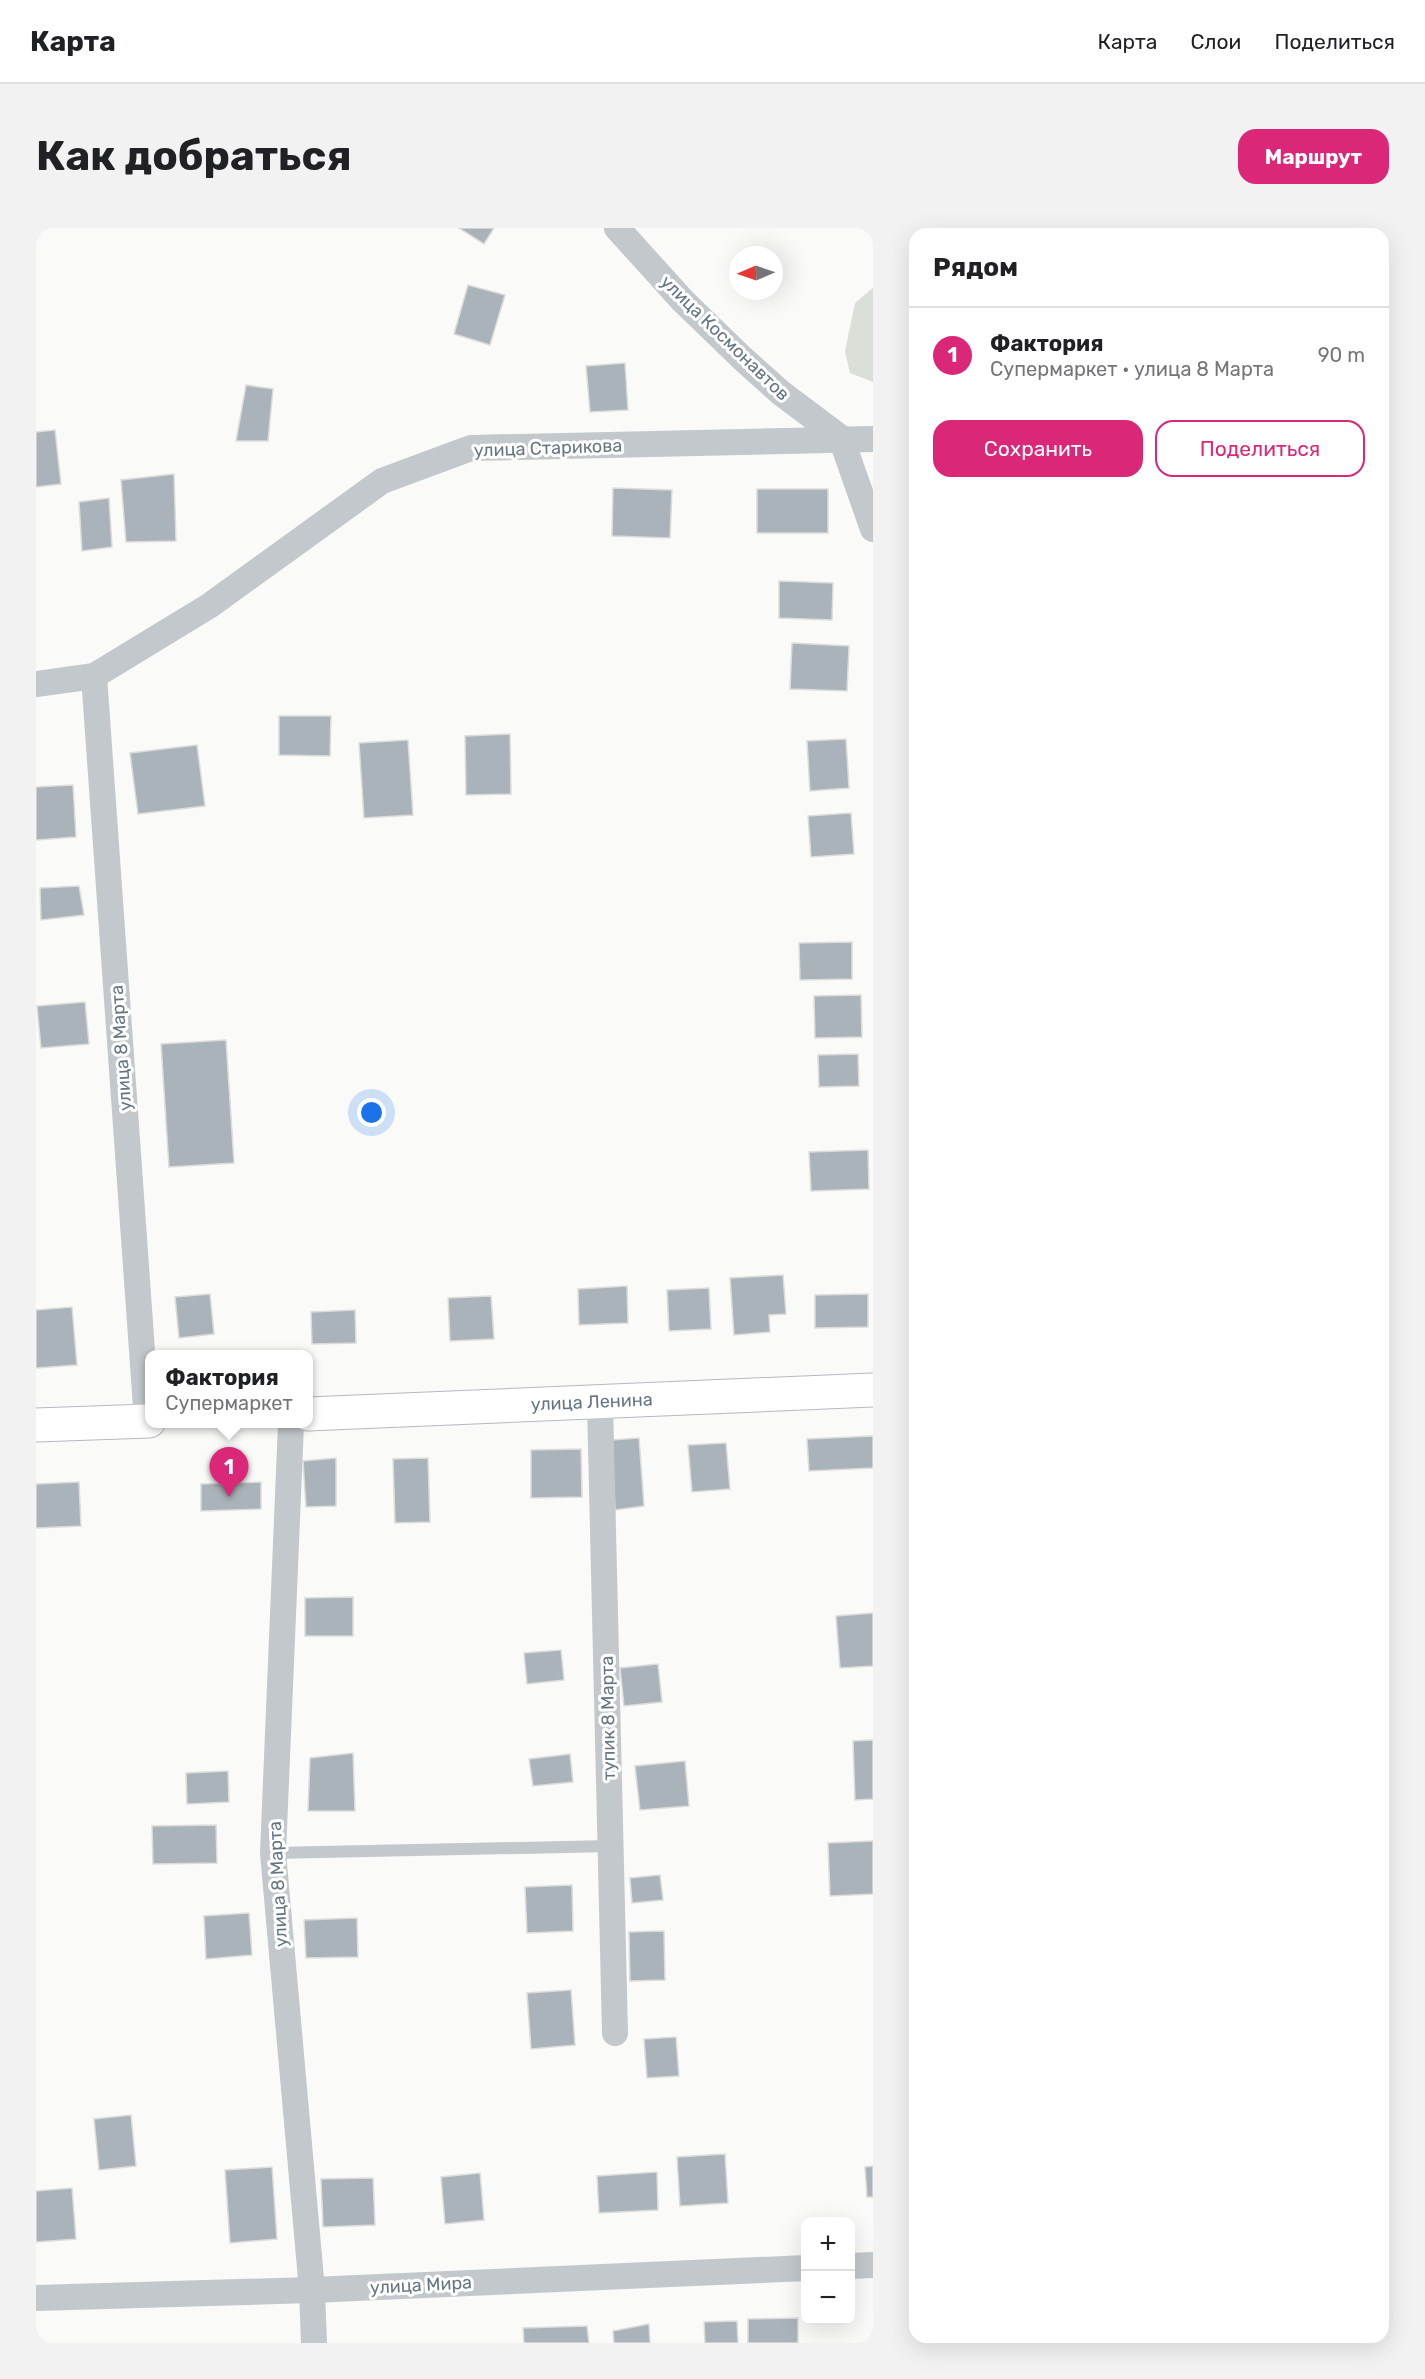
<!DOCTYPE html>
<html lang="ru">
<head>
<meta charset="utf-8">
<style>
  body { margin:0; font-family:Rubik,sans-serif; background:#f2f2f2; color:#202124 }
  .controls { position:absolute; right:18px; bottom:18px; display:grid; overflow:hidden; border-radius:12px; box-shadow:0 6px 24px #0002 }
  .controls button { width:54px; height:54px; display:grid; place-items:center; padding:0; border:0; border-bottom:2px solid #e0e0e0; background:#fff; color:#202124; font:30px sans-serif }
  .compass { position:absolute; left:693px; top:18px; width:54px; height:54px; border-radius:50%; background:#fff; box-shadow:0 6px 24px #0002; rotate:268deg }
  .you { position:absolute; left:336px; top:885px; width:21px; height:21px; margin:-15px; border:4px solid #fff; border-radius:50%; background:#1a73e8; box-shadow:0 0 0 9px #1a73e833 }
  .badge { display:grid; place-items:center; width:39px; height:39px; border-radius:50%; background:#db2777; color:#fff; font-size:20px; font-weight:700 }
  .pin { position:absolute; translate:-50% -50px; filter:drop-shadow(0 2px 3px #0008) }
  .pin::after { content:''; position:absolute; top:32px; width:21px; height:18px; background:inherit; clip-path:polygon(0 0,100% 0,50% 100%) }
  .popup { position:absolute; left:109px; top:1122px; width:168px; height:78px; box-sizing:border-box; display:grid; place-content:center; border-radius:12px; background:#fff; filter:drop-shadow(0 2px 4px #0005); font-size:20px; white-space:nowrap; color:#757577 }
  .popup b { font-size:22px; color:#202124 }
  .popup::after { content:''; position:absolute; left:50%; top:100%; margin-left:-12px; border:12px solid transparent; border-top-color:#fff }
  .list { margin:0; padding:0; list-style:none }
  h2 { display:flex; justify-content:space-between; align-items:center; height:78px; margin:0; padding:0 24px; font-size:26px }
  h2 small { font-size:20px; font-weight:400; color:#757577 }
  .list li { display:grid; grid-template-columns:39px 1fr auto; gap:18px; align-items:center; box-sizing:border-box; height:96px; padding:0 24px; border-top:2px solid #e0e0e0 }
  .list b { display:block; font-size:22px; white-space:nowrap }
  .list p { margin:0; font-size:20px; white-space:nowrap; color:#757577 }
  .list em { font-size:20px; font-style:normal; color:#757577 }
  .actions { display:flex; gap:12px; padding:18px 24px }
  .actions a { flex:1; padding:14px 0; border:2px solid #db2777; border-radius:18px; text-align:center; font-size:21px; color:#db2777 }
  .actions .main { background:#db2777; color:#fff }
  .map { position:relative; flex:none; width:837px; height:2115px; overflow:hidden; border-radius:18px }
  header { display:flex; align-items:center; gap:36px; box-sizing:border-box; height:84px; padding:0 30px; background:#fff; border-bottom:2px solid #e0e0e0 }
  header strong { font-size:28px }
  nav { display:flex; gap:33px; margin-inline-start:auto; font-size:21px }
  .intro { display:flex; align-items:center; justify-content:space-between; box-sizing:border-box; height:144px; padding:0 36px }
  h1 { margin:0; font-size:42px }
  .button { padding:15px 27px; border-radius:18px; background:#db2777; color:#fff; font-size:21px; font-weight:700 }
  main { display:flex; gap:36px; padding:0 36px }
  aside { flex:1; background:#fff; border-radius:18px; box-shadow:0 6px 24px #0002 }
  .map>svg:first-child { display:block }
  .green { fill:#dadfd7 }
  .building { fill:#aab3b9; stroke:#dcdcda; stroke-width:1.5 }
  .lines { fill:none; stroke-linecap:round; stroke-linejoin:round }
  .secondary-casing { stroke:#b3babf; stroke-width:35 }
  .lane { stroke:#c3c8cc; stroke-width:12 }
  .street { stroke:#c3c8cc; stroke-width:26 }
  .secondary { stroke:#fff; stroke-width:33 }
  .labels { text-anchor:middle; stroke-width:6; stroke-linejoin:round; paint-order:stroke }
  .street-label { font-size:18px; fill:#657683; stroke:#fff }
</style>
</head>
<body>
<header>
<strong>Карта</strong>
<nav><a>Карта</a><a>Слои</a><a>Поделиться</a></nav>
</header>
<div class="intro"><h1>Как добраться</h1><a class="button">Маршрут</a></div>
<main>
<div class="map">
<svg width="837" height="2115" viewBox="0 0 837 2115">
  <rect width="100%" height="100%" fill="#fafaf8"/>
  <!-- green -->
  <polygon class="green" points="837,60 837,154 814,145 809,123 819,75"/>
  <!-- building -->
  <g class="building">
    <polygon points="423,0 458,0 448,16"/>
    <polygon points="432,57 469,67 454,117 418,106"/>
    <polygon points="589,135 592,182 554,184 550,138"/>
    <polygon points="210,157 237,161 232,213 200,213"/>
    <polygon points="19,202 25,256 0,259 0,204"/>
    <polygon points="138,246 140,313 90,314 85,252"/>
    <polygon points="577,260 636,262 634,310 576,308"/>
    <rect x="721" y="261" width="71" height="44"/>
    <polygon points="73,270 76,319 46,323 43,274"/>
    <polygon points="743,353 797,355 796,392 743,390"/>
    <polygon points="756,415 813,418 811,463 754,461"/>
    <polygon points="243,488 295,488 294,528 243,527"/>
    <polygon points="474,506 475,566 430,567 429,508"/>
    <polygon points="810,511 813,560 774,563 771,513"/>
    <polygon points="372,512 377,587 328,590 323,515"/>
    <polygon points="161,517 169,578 102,586 94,525"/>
    <polygon points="37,557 40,609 0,612 0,559"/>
    <polygon points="815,585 818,626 775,629 772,588"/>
    <polygon points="43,658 48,687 5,692 4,660"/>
    <polygon points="816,714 816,751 764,752 763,715"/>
    <polygon points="825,767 826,809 779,810 778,768"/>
    <polygon points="49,774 53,816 5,820 1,778"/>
    <polygon points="190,812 198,935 133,939 125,816"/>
    <polygon points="822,826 823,858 783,859 782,827"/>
    <polygon points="832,922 833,961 775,963 773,924"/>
    <polygon points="747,1047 750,1086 733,1087 734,1104 698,1107 694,1050"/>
    <polygon points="591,1058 592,1095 543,1097 542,1061"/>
    <polygon points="673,1060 675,1101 633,1103 631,1062"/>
    <polygon points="174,1066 178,1106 143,1110 139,1069"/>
    <polygon points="832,1066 832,1099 779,1100 779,1067"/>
    <polygon points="455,1068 458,1111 414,1113 412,1070"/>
    <polygon points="36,1079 41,1137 0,1140 0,1082"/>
    <polygon points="319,1082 320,1115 276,1116 275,1084"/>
    <polygon points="837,1208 837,1240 773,1243 771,1211"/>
    <polygon points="603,1210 608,1278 579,1282 576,1212"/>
    <polygon points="690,1215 694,1261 656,1264 652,1217"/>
    <polygon points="545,1221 546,1269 495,1270 495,1222"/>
    <polygon points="300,1230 300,1278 270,1279 267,1233"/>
    <polygon points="392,1230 394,1294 359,1295 357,1231"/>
    <polygon points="43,1254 45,1298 0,1300 0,1256"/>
    <polygon points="225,1254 225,1281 165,1283 165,1256"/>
    <polygon points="317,1369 317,1408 269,1408 269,1370"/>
    <polygon points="837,1385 837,1438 804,1440 800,1388"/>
    <polygon points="525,1422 528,1452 491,1456 488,1425"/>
    <polygon points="622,1436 626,1474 588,1478 584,1440"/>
    <polygon points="837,1512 837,1571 819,1572 817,1513"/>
    <polygon points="317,1525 319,1583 272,1583 274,1530"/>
    <polygon points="534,1526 537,1554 497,1558 493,1531"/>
    <polygon points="649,1533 653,1578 604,1582 599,1538"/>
    <polygon points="192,1543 193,1574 151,1576 150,1545"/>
    <polygon points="180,1597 181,1635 117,1636 116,1598"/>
    <polygon points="837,1613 837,1666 794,1668 792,1615"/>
    <polygon points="624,1647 627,1672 596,1675 594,1650"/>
    <polygon points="536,1657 537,1703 491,1705 489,1659"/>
    <polygon points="213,1685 216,1727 170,1731 168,1688"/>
    <polygon points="321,1690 322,1729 270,1730 268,1692"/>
    <polygon points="628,1703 629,1752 594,1753 593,1704"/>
    <polygon points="535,1762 539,1817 495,1821 491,1765"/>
    <polygon points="640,1809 643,1848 611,1850 608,1811"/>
    <polygon points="95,1887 100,1938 63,1942 58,1891"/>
    <polygon points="689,1926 692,1975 644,1978 641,1929"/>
    <polygon points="837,1938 837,1969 831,1969 829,1939"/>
    <polygon points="236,1939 241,2011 194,2015 189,1942"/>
    <polygon points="621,1944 622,1982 563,1985 561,1948"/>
    <polygon points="444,1945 448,1992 409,1996 405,1949"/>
    <polygon points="337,1950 339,1997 287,1999 285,1951"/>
    <polygon points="36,1960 40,2011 0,2014 0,1963"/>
    <polygon points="762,2090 762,2115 712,2115 712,2091"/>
    <polygon points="701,2093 702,2115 669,2115 668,2094"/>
    <polygon points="613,2096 614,2115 578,2115 577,2103"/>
    <polygon points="551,2098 553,2115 488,2115 487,2100"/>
  </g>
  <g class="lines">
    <!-- secondary casing -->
    <g class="secondary-casing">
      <g id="secondary">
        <path id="s1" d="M272,1186L837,1162"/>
        <polyline points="0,1197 113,1193"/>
      </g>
    </g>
    <!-- lane -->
    <polyline class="lane" points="237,1625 575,1618"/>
    <!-- street -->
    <g class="street">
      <polyline points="581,0 647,73 706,130 745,165 805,210 837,301"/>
      <polyline points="58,448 111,1193"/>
      <polyline points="0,456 58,448 173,378 346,253 435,220 837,211"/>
      <polyline points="564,1176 579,1805"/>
      <polyline points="255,1196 237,1625 276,2062 278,2115"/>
      <polyline points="814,2038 837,2037"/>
      <polyline points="0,2070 276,2062 770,2040"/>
    </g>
    <!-- secondary -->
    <use href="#secondary" class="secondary"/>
  </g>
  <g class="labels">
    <!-- street labels -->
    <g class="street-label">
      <text transform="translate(689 110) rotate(44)" y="6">улица Космонавтов</text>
      <text transform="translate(512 220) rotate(-2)" y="6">улица Старикова</text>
      <text transform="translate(85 820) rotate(-94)" y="6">улица 8 Марта</text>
      <text dy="6" stroke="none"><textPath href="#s1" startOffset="284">улица Ленина</textPath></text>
      <text transform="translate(572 1490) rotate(-91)" y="6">тупик 8 Марта</text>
      <text transform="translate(242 1656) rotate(-93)" y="6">улица 8 Марта</text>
      <text transform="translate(385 2057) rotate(-3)" y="6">улица Мира</text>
    </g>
  </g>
</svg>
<div class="controls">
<button>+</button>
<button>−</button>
</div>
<svg class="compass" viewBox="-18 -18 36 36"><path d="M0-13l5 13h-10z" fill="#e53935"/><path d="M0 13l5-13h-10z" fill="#757577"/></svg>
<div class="you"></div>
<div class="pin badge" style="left:193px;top:1269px">1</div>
<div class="popup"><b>Фактория</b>Супермаркет</div>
</div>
<aside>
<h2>Рядом<small></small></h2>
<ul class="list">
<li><span class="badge">1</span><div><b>Фактория</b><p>Супермаркет · улица 8 Марта</p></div><em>90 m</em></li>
</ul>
<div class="actions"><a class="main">Сохранить</a><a>Поделиться</a></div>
</aside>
</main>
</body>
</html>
